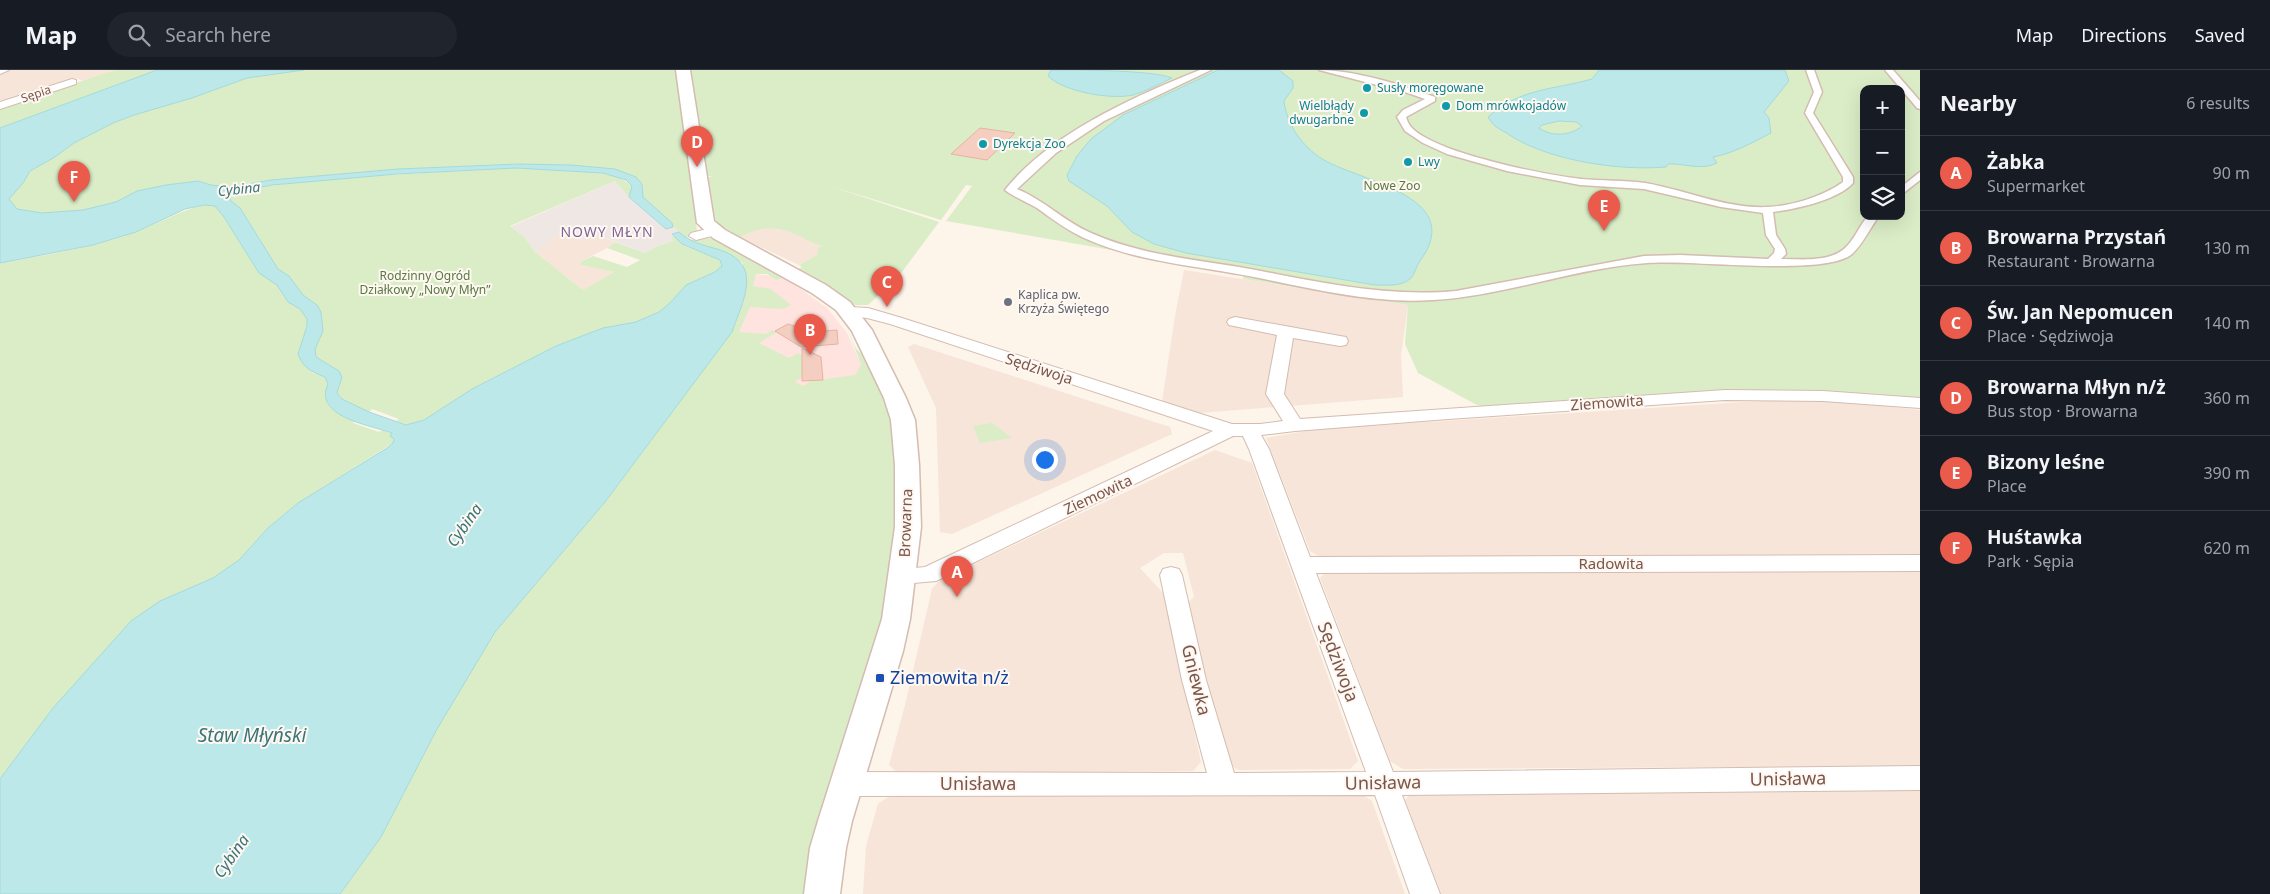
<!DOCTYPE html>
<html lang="en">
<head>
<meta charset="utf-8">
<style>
  body { margin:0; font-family:"Noto Sans",sans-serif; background:#20242c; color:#f1f3f6 }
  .controls { position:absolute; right:15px; top:15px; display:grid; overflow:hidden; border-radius:10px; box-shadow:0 5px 20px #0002 }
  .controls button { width:45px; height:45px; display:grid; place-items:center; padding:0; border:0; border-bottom:1px solid #363941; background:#171b24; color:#f1f3f6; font:25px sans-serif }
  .you { position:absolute; left:1044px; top:389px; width:18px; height:18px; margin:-12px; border:4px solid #fff; border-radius:50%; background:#1a73e8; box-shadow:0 0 0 8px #1a73e833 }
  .badge { display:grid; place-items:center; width:32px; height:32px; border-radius:50%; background:#eb5b4b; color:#fff; font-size:16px; font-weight:700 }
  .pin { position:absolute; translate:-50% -41px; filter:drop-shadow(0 1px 2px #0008) }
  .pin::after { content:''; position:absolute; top:26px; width:18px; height:15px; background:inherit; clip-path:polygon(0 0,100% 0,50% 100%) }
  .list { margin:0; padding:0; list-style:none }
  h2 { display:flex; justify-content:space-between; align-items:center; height:65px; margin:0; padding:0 20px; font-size:21px }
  h2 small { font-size:16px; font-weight:400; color:#9ea1a6 }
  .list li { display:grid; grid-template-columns:32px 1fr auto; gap:15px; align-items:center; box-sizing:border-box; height:75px; padding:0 20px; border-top:1px solid #363941 }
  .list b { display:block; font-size:19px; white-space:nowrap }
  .list p { margin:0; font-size:16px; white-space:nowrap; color:#9ea1a6 }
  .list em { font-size:16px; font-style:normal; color:#9ea1a6 }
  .icon { flex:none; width:28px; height:28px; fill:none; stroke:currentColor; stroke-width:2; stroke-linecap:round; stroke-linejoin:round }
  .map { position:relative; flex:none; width:1920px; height:824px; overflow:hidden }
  header { display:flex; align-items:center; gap:30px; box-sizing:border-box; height:70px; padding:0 25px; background:#171b24; border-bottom:1px solid #363941 }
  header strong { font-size:24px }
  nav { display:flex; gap:28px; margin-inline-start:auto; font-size:18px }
  .search { width:350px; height:45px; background:#20242c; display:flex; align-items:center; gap:12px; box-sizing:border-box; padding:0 18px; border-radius:28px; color:#9ea1a6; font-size:19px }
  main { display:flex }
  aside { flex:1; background:#171b24 }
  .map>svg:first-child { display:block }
  .residential { fill:#f6e5d8 }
  .commercial { fill:#fee3de }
  .industrial { fill:#efe7e3 }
  .green { fill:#dbedc7; fill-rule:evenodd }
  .water { fill:#bde8e9; stroke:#a3dadb; fill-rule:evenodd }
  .building { fill:#f4cfc1; stroke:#e8b2a0 }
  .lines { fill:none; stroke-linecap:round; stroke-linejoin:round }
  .pedestrian-casing { stroke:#d4bcb1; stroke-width:3 }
  .minor-casing { stroke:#d4bcb1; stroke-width:2 }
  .tertiary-casing { stroke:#d4bcb1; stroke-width:3 }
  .pedestrian { fill:#fff; fill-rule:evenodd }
  .minor { fill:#fff; fill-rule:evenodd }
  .tertiary { fill:#fff; fill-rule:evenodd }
  .culture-dot { fill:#0f9aa8; stroke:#fff8f2; stroke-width:2 }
  .worship-dot { fill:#6b7280; stroke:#fff8f2; stroke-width:2 }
  .transit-dot { fill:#1a4fb4; stroke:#fff8f2; stroke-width:2 }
  .labels { text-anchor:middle; stroke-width:4; stroke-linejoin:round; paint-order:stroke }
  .far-culture-label { font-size:12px; fill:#0d838f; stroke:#fff8f2; text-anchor:start }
  .far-street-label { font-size:12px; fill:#7b564b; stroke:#fff8f2 }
  .far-park-label { font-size:12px; fill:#587a40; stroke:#fff8f2 }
  .far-worship-label { font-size:12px; fill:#5b616d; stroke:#fff8f2; text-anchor:start }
  .far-water-label { font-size:14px; font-style:italic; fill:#3a7679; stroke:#fff8f2 }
  .far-neighbourhood-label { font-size:14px; letter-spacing:1px; fill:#7e6496; stroke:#fff8f2 }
  .street-label { font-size:15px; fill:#7b564b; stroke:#fff8f2 }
  .water-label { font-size:16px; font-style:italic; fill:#3a7679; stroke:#fff8f2 }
  .near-street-label { font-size:18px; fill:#7b564b; stroke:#fff8f2 }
  .near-transit-label { font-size:18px; fill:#164399; stroke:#fff8f2; text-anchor:start }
  .near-water-label { font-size:19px; font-style:italic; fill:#3a7679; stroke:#fff8f2 }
</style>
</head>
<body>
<header>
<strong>Map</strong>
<div class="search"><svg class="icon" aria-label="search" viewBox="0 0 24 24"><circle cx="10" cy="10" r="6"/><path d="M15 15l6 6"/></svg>Search here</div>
<nav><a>Map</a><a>Directions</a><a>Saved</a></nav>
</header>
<main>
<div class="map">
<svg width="1920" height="824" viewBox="0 0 1920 824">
  <rect width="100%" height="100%" fill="#fdf4ea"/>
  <!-- residential -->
  <g class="residential">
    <polygon points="11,0 115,0 83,11 76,8 0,34 0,3"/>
    <polygon points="774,156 812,170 822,176 817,185 799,195 740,167 753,160"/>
    <polygon points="593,163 615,172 607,178 580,192 581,195 614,202 583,220 535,182 558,165 585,170"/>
    <polygon points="1184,200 1408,235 1401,286 1403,327 1199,343 1162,332 1175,246"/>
    <polygon points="914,274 1170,357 1172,364 952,464 940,462 936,338 908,277"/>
    <polygon points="1806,328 1920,340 1920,484 1320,487 1310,481 1266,368 1318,359"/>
    <polygon points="1215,380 1252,393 1358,691 1350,699 1238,700 1226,692 1187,533 1194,527 1183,483 1164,483 1140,498 1163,523 1201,692 1193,701 897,703 889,695 905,635 932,519 940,510"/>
    <polygon points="1920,499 1920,696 1403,699 1390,691 1320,508 1326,502"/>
    <polygon points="1920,719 1920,824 1441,824 1405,730 1412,722"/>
    <polygon points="1358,722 1372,731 1405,824 863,824 866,776 878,734 891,725"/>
  </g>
  <!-- commercial -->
  <polygon class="commercial" points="753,204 784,207 828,239 847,263 865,304 759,410 713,422 732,262"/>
  <!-- industrial -->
  <polygon class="industrial" points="615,111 629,127 666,159 673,157 679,162 672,164 675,171 660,175 645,183 593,163 585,170 558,165 535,182 525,168 510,157"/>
  <!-- green -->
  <g class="green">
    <polygon points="115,0 157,0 0,58 0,38"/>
    <polygon points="304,0 679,0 693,106 690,107 697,161 687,167 683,166 643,127 642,114 636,107 571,95 519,94 398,99 271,110 231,117 211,115 198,111 166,115 137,121 116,132 83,140 42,143 17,139 8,129 23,113 30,101 55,87 74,73 113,53 134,45 192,28 247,8"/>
    <path d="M687,0H1920V329L1816,321L1740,320L1485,338L1475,334L1418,303L1405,274L1408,235L1243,209L1244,205L1186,193L946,151L972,116L966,115L941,150L830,116L939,152L899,206L868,235H856L849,232L828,216L796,200L802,197L799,195L817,185L818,178L822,176C790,164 778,148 740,167L718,154L714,147L706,108L713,106H707ZM1864,19H1901V146H1864Z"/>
    <path d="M516,98C547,99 609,94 632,116L629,127L615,111L510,156L525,168L535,182L583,220L614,202L581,195L580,192L593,186L627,197L640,190L607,178L615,172L645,183L660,175L674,171L671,167L674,166L685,176L720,190L723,196L715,202L686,215L670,233L659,242L636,252L603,258L556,276L472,319L424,350L406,355L396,351L399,349L372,339L369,342L342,329L337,323L340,316L339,301L316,287L315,279L323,261L317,235L303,225L289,206L278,199L240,138L231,131L227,124L233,121C326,107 422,103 516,98Z"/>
    <path d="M204,135L215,136L224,147L259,203L277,215L288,232L300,239L307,249V256L298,284L313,303L325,307L328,314L327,333L334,341L355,350L353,353L379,362L383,360L393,364V373L298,433L268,458L239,490L213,508L160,531L0,709V193C46,185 92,178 136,162C159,153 179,141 204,135Z"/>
    <path d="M709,168C741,173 794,213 821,232L784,207L776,210L767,204H756L753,216L771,219L791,235L783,239L750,237L739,262L766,264L772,260L777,262L759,273L789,288L798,283L805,287L802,289V307L795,312L803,316L811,311L855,305L861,295L848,260L855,277L870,294L892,341L900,431L888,542L838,688L810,824H340L381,767L437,659L495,562L605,432L732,262L743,193L721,181L690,170Z"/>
    <polygon points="992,353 1012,368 980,373 973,356"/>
  </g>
  <!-- water -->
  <g class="water">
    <path d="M157,0H304L247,8L192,28L134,45L113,53L74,73L55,87L30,101L23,113L9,129L17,139L42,143L83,140L116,132L137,121L166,115L198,111L211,115L231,117L271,110L398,99L519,94L571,95L615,99L636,107L642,114L643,127L672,153L673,157L666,159L629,127L632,116L626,110L603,103L516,98L397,104L272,115L228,124L231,131L240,138L278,199L289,206L303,225L317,235L321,242L323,261L315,279L316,287L339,301L342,307L337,323L342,329L369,342L406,355L424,350L472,319L556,276L603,258L636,252L659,242L670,233L686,215L715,202L722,196L720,190L682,174L672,164L679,162C690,172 703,175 717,179C764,193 744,228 732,262L605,432L495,562L437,659L381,767L340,824H0V709L53,638L131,551L160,531L213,508L239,490L268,458L298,433L387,378L393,373L394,369L390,366L392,363C370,355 313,347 328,314L325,307C312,302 303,298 298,284L307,256V249L300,239L288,232L277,215L259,203L224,147L215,136L204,135L185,139L136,162L93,175L0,193V58Z"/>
    <path d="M1051,0C1077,0 1153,0 1172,8C1159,14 1147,21 1133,25C1112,30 1064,22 1048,6Z"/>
    <path d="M1218,0H1279L1293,11V18L1284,31C1287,54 1300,73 1319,87C1354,111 1469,124 1420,191C1416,196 1415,204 1411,208C1402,217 1386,215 1375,215L1186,183L1154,174L1132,162L1107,136L1069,111L1067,105L1077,86L1091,69L1123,45Z"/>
    <path d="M1599,0H1785L1789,11L1764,42L1769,48L1771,63C1752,73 1734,83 1713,87L1717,93C1701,101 1684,93 1668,94L1666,97C1620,101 1551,91 1511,66C1500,58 1496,60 1488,47C1520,18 1553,20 1592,9ZM1559,51L1576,52L1582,56C1570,66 1552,67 1539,58L1542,55Z"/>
  </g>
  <!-- building -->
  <g class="building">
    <polygon points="980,58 1015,63 987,90 951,84"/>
    <polygon points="788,254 813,262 837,260 838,274 801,277 775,261"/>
    <polygon points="802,278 821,287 823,310 802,311"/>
  </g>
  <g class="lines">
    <!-- pedestrian casing -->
    <g class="pedestrian-casing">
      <g id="pedestrian">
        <path d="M1200,0H1211L1104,51L1056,83L1017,119C1044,130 1065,152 1091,163C1138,184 1190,189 1239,197C1312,210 1381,228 1456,221L1644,186L1680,185L1768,189L1774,183L1775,179L1766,165L1763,143L1721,137L1644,119L1580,115L1507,101L1447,84L1423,73L1405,61L1397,47L1403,40L1425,29L1408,23L1319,0C1353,0 1403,15 1435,27V31L1406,47C1407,50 1409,55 1411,57C1434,83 1545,105 1581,109C1602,111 1624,110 1645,113C1686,120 1726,139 1768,137C1792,136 1824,126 1843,112V107L1805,43L1814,22L1806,0H1814L1822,22L1813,43L1853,107V113C1838,130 1796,139 1773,142L1776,165L1785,179L1786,184L1781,189C1802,189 1833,193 1848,175C1856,166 1860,155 1868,146H1879C1870,158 1863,174 1852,184C1825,207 1689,189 1647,193C1574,198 1505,226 1433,230C1373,234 1313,219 1254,207C1198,196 1137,192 1084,168C1067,160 1052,149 1037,138C1027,132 1014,127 1005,120C1049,64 1135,26 1200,0Z"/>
        <polygon points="1885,0 1893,0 1920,31 1920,39 1917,38"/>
        <polygon points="1920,102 1920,110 1901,125 1901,117"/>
      </g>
    </g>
    <!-- minor casing -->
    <g class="minor-casing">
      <g id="minor">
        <polygon points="0,0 9,0 0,4"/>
        <polygon points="72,9 76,10 76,14 0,39 0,32"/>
        <polygon points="715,157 720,158 722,161 720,164 696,170 689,166 691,163"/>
        <polygon points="849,237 868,238 902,248 1232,354 1260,354 1283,351 1266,324 1277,265 1229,255 1227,252 1229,249 1235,247 1340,266 1346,267 1348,271 1346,275 1340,276 1293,268 1284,324 1300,349 1725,320 1823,321 1920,328 1920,338 1823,331 1725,330 1448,349 1295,361 1261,365 1269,379 1310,487 1920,485 1920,501 1316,503 1393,702 1920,696 1920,720 1402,725 1440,824 1410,824 1375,725 846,726 836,722 833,714 836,706 846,702 1207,703 1182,610 1160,505 1163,499 1171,497 1179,499 1182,505 1206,610 1234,703 1366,702 1249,379 1243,366 1233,366 936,511 902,514 894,512 891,506 894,500 925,497 1213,361 890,254 867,248 843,245 841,242 843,239"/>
      </g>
    </g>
    <!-- tertiary casing -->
    <g class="tertiary-casing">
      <polygon id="tertiary" points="676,0 690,0 714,151 725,160 826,215 850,232 872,260 906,328 915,350 919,395 921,457 910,549 903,581 852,751 846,778 840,824 804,824 810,778 818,751 882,549 895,457 895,395 891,350 884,328 852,261 836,240 812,223 713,168 697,153"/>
    </g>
    <!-- pedestrian -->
    <use href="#pedestrian" class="pedestrian"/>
    <!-- minor -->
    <use href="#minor" class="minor"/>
    <!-- tertiary -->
    <use href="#tertiary" class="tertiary"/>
  </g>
  <!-- markers -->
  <g class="culture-dot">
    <circle cx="1367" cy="18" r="5"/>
    <circle cx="1446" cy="36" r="5"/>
    <circle cx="1364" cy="43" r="5"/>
    <circle cx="983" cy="74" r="5"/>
    <circle cx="1408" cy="92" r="5"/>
  </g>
  <circle class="worship-dot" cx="1008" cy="232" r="5"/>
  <rect class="transit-dot" x="875" y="603" width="10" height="10" rx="2.5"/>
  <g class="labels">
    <!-- far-culture labels -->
    <g class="far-culture-label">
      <text x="1377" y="22">Susły moręgowane</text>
      <text x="1354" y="40" text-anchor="end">Wielbłądy<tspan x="1354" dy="14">dwugarbne</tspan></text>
      <text x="1456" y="40">Dom mrówkojadów</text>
      <text x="993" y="78">Dyrekcja Zoo</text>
      <text x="1418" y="96">Lwy</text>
    </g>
    <!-- far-street labels -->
    <g class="far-street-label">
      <text transform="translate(36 24) rotate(-19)" y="4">Sępia</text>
    </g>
    <!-- far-park labels -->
    <g class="far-park-label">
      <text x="1392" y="120">Nowe Zoo</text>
      <text x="425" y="210">Rodzinny Ogród<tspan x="425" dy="14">Działkowy „Nowy Młyn”</tspan></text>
    </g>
    <!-- far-worship labels -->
    <g class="far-worship-label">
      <text x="1018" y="229">Kaplica pw.<tspan x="1018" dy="14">Krzyża Świętego</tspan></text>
    </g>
    <!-- far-water labels -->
    <g class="far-water-label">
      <text transform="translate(239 119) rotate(-6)" y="5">Cybina</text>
    </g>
    <!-- far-neighbourhood labels -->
    <g class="far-neighbourhood-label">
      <text x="607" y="167">NOWY MŁYN</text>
    </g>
    <!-- street labels -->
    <g class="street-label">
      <text transform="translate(1039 299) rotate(18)" y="5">Sędziwoja</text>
      <text transform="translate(1607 333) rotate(-4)" y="5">Ziemowita</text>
      <text transform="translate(1098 425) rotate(-25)" y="5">Ziemowita</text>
      <text transform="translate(906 453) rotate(-88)" y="5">Browarna</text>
      <text x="1611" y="499">Radowita</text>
    </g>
    <!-- water labels -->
    <g class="water-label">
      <text transform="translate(464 455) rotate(-55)" y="6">Cybina</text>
      <text transform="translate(231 786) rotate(-55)" y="6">Cybina</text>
    </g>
    <!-- near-street labels -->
    <g class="near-street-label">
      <text transform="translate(1338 592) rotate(69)" y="6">Sędziwoja</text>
      <text transform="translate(1196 610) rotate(76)" y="6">Gniewka</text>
      <text transform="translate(1788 709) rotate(-1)" y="6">Unisława</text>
      <text transform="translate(1383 713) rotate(-1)" y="6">Unisława</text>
      <text x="978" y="720">Unisława</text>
    </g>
    <!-- near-transit labels -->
    <g class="near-transit-label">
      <text x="890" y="614">Ziemowita n/ż</text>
    </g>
    <!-- near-water labels -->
    <g class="near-water-label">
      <text x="252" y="672">Staw Młyński</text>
    </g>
  </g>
</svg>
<div class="controls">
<button>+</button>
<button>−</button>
<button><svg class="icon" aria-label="layers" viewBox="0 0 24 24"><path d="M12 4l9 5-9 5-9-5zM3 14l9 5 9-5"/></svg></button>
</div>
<div class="you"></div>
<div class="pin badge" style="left:957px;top:527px">A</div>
<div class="pin badge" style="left:810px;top:285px">B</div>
<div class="pin badge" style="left:887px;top:237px">C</div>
<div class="pin badge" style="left:697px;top:97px">D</div>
<div class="pin badge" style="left:1604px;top:161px">E</div>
<div class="pin badge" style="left:74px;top:132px">F</div>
</div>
<aside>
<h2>Nearby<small>6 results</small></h2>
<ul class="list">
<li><span class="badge">A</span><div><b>Żabka</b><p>Supermarket</p></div><em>90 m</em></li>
<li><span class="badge">B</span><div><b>Browarna Przystań</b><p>Restaurant · Browarna</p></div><em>130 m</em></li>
<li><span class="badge">C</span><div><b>Św. Jan Nepomucen</b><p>Place · Sędziwoja</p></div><em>140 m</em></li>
<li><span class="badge">D</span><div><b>Browarna Młyn n/ż</b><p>Bus stop · Browarna</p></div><em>360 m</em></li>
<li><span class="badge">E</span><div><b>Bizony leśne</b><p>Place</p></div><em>390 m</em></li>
<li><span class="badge">F</span><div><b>Huśtawka</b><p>Park · Sępia</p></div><em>620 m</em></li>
</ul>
</aside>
</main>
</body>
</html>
